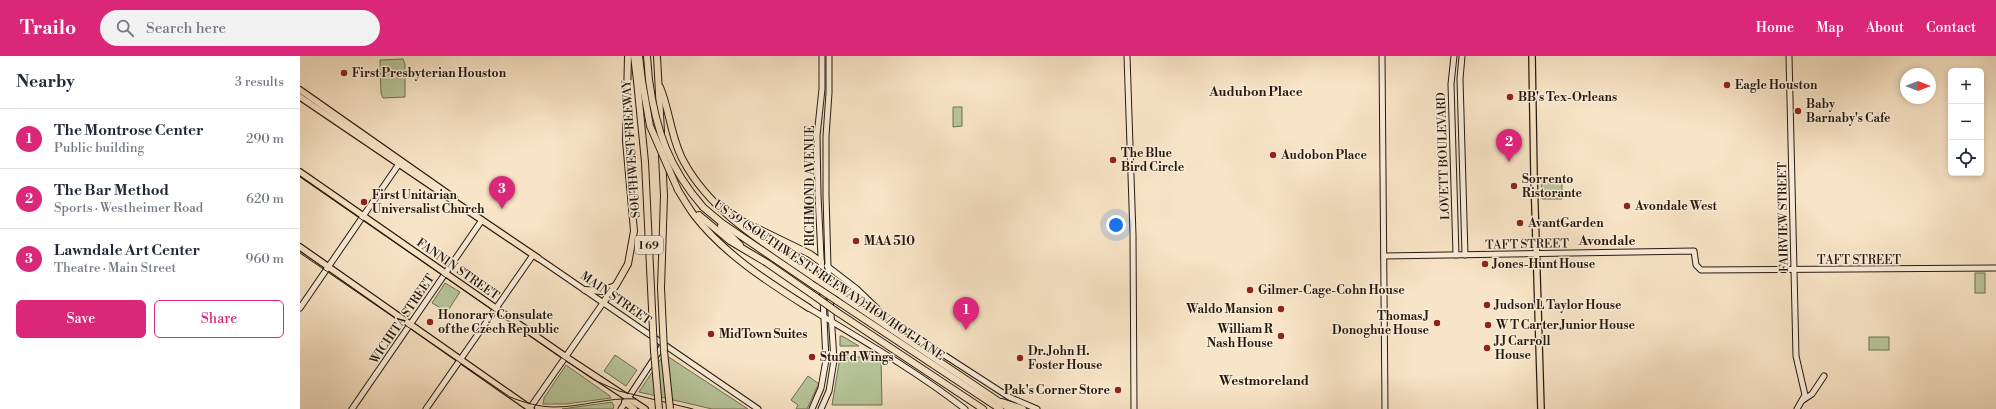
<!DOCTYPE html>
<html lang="en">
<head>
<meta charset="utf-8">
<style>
  body { margin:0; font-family:"Libre Bodoni",serif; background:#f2f2f3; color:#1f2937 }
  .controls { position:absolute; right:12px; top:12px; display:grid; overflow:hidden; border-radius:6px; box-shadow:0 2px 6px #0003 }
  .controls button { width:36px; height:36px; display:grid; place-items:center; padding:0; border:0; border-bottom:1px solid #e0e1e3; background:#fff; color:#1f2937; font:20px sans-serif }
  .compass { position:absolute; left:1600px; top:12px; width:36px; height:36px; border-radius:50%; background:#fff; box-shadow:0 2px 6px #0003; rotate:90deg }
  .you { position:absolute; left:816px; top:169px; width:14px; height:14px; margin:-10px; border:3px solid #fff; border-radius:50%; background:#1a73e8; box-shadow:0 0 0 6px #1a73e833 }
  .badge { display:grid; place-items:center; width:26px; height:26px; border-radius:50%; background:#db2777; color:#fff; font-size:13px; font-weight:700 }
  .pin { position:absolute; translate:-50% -33px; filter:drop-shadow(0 1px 2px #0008) }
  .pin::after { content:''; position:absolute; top:21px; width:14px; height:12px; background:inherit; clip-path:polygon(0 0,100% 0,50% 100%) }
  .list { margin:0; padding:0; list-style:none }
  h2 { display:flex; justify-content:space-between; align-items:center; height:52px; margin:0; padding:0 16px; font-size:17px }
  h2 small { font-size:13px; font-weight:400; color:#747a83 }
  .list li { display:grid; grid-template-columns:26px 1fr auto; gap:12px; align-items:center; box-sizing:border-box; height:60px; padding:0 16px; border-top:1px solid #e0e1e3 }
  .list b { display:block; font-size:15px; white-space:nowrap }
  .list p { margin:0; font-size:13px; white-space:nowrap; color:#747a83 }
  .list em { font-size:13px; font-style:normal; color:#747a83 }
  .actions { display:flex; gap:8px; padding:12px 16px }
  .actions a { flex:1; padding:9px 0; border:1px solid #db2777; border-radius:6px; text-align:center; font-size:14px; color:#db2777 }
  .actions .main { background:#db2777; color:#fff }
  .icon { flex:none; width:22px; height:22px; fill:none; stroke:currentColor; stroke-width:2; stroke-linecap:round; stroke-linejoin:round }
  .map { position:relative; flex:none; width:1696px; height:353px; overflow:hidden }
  header { display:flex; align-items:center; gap:24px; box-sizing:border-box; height:56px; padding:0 20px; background:#db2777; color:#fff }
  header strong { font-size:19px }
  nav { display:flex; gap:22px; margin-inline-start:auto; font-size:14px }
  .search { width:280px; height:36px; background:#f2f2f3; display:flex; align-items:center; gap:10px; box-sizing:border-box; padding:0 14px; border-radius:22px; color:#747a83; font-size:15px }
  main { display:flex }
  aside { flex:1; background:#fff }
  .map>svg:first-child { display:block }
  .green { fill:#b7c59a; stroke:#6e7054 }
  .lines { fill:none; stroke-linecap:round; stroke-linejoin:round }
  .secondary-casing { stroke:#261a0d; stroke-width:7 }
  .primary-casing { stroke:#261a0d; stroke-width:8 }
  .highway-casing { stroke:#261a0d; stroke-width:8 }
  .secondary { stroke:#faedda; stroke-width:5 }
  .primary { stroke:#f8e4c6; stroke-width:5.5 }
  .highway { stroke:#f8e4c6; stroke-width:6 }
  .tram { stroke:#261a0d; stroke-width:1 }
  .highway-bridge-casing { stroke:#261a0d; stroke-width:8; stroke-linecap:butt }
  .highway-bridge { stroke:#f8e4c6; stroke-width:6 }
  .poi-dot { fill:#8f2418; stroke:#faedda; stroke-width:1.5 }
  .labels { text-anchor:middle; stroke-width:3; stroke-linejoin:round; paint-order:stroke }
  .shield { fill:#faedda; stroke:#66594a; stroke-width:1 }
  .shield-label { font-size:11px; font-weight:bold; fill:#261a0d }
  .poi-label { font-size:12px; font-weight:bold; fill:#261a0d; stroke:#faedda; text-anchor:start }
  .street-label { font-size:12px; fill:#261a0d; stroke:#faedda }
  .neighbourhood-label { font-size:13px; font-weight:bold; fill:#261a0d; stroke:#faedda }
</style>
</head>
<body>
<header>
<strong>Trailo</strong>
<div class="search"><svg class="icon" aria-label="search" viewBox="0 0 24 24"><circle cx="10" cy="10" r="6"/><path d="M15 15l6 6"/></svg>Search here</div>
<nav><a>Home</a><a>Map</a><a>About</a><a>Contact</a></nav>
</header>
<main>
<aside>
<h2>Nearby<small>3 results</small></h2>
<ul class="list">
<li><span class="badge">1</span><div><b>The Montrose Center</b><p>Public building</p></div><em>290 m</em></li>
<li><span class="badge">2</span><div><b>The Bar Method</b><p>Sports · Westheimer Road</p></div><em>620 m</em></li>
<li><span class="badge">3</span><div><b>Lawndale Art Center</b><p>Theatre · Main Street</p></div><em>960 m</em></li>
</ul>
<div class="actions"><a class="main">Save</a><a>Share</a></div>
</aside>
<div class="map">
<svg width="1696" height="353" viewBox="0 0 1696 353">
  <rect width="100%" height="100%" fill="#f8e4c6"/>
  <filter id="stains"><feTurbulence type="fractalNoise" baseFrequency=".005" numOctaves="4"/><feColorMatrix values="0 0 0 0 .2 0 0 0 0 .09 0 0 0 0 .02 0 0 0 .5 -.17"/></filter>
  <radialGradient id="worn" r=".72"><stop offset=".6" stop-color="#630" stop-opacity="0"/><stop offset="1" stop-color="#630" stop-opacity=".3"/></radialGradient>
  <!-- green -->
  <g class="green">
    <polygon points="103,3 105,8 105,41 83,42 81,37 80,4"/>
    <polygon points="653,51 662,51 662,70 653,71"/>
    <polygon points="1262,123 1262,143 1242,143 1241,124"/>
    <rect x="1675" y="217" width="10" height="20"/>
    <polygon points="145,227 160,236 147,256 132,247"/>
    <polygon points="540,280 542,280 559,290 540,290"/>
    <rect x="1569" y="281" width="20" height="13"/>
    <polygon points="364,298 448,353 412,353 339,336"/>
    <polygon points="315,299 337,314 326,330 304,315"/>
    <polygon points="540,301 581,301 582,349 532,349"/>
    <polygon points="266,309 310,340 311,342 266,348 243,348 244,342"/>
    <polygon points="508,320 519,328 517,331 507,353 496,353 498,349 491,344"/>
    <polygon points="312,346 314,350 313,353 262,353"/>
  </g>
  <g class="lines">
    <!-- secondary casing -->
    <g class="secondary-casing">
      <g id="secondary">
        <polyline points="827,0 833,179 834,353"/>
        <polyline points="1082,0 1085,353"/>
        <polyline points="1154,0 1151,28 1156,199"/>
        <polyline points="1162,0 1160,23 1165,199"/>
        <polyline points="1489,0 1496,300 1505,339 1497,353"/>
        <polyline points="1084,200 1394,195 1396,209 1401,214 1696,212"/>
        <polyline points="238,202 458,353"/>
        <polyline points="527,210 557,233 587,262 709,341 737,353"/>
        <polyline points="0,252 101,105"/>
        <path d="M509,252C562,284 616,315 665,353"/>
        <polyline points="1503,344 1512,338 1524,320"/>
        <polyline points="230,352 303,247"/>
        <polyline points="52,353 182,164"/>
        <polyline points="126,353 233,199"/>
        <polyline points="321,353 363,289"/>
        <polyline points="512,353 521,332 526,304 518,139 517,80 522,33 522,0"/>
        <polyline points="521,353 529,335 534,304 528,211 526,139 526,80 529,37 529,0"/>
      </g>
    </g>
    <!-- primary casing -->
    <g class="primary-casing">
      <g id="primary">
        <polyline points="1232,0 1234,119 1241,353"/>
        <polyline points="0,34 154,142"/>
        <polyline points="0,41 238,202"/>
        <polyline points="0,116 266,301 345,353"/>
        <polyline points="0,191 231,353"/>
      </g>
    </g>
    <!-- highway casing -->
    <g class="highway-casing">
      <g id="highway">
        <polyline points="334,0 337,25"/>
        <polyline points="339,0 342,25"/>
        <polyline points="347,0 349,24"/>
        <polyline points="357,0 361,76"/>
        <path d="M360,31C370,55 371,83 384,106C413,159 468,189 515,222"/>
        <path d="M378,134C383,142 388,151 394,159C424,198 468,226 509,252"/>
        <polyline points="403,151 422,167 516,231"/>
        <polyline points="427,155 440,164 510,198 521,206"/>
        <polyline points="399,159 430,185 467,207 516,241"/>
        <polyline points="421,170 440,189"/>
        <polyline points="361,232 364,140 362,100"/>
        <polyline points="285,234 303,235 315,230"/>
        <polyline points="536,236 710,353"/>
        <polyline points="537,245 700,353"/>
        <polyline points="303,247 316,229 328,208 334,175 326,85 328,0"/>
        <polyline points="537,256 683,353"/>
        <polyline points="325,346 334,353"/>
        <polyline points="702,346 723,353"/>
      </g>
    </g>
    <!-- secondary -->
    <use href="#secondary" class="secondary"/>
    <!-- primary -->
    <use href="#primary" class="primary"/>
    <!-- highway -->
    <use href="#highway" class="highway"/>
    <!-- tram -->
    <g class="tram">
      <polyline points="0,121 294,324 319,335 393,353"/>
      <path d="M0,197L210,341C225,347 240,351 255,351C282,351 308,341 336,343"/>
    </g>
    <!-- highway-bridge casing -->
    <g class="highway-bridge-casing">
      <g id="highway-bridge">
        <path d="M349,24C356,75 369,112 403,151"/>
        <polyline points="337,25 345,106 354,295 359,353"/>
        <polyline points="342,25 350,70 378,134"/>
        <polyline points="515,222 536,236"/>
        <polyline points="516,231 537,245"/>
        <polyline points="361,232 364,295 370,353"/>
        <polyline points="516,241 537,256"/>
      </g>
    </g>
    <!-- highway-bridge -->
    <use href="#highway-bridge" class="highway-bridge"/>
  </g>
  <!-- markers -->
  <g class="poi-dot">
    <circle cx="44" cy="17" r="4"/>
    <circle cx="1427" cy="29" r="4"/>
    <circle cx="1210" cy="41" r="4"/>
    <circle cx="1498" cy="55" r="4"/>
    <circle cx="973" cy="99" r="4"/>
    <circle cx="813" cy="104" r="4"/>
    <circle cx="1214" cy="130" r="4"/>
    <circle cx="64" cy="146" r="4"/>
    <circle cx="1327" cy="150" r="4"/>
    <circle cx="1220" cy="167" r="4"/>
    <circle cx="556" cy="185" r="4"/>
    <circle cx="1185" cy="208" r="4"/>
    <circle cx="950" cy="234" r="4"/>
    <circle cx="1187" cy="249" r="4"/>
    <circle cx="981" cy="253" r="4"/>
    <circle cx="130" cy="266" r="4"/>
    <circle cx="1137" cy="267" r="4"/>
    <circle cx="1188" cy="269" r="4"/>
    <circle cx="411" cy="278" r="4"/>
    <circle cx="981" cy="280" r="4"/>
    <circle cx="1187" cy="292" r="4"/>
    <circle cx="512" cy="301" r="4"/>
    <circle cx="720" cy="302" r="4"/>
    <circle cx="818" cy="334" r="4"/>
  </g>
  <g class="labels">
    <!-- shield labels -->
    <rect class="shield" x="335" y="180" width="28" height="18" rx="3"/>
    <g class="shield-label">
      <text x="349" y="193">I 69</text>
    </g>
    <!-- poi labels -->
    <g class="poi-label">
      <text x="52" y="21">First Presbyterian Houston</text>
      <text x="1435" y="33">Eagle Houston</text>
      <text x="1218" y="45">BB's Tex-Orleans</text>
      <text x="1506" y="52">Baby<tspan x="1506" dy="14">Barnaby's Cafe</tspan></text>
      <text x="821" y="101">The Blue<tspan x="821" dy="14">Bird Circle</tspan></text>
      <text x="981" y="103">Audobon Place</text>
      <text x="1222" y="127">Sorrento<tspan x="1222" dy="14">Ristorante</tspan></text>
      <text x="72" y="143">First Unitarian<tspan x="72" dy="14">Universalist Church</tspan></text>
      <text x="1335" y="154">Avondale West</text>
      <text x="1228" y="171">AvantGarden</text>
      <text x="564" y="189">MAA 510</text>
      <text x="1193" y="212">Jones-Hunt House</text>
      <text x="958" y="238">Gilmer-Cage-Cohn House</text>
      <text x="1195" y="253">Judson L Taylor House</text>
      <text x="973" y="257" text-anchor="end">Waldo Mansion</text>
      <text x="138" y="263">Honorary Consulate<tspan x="138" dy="14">of the Czech Republic</tspan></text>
      <text x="1129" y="264" text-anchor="end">Thomas J<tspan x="1129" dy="14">Donoghue House</tspan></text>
      <text x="1196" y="273">W T Carter Junior House</text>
      <text x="973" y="277" text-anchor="end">William R<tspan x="973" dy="14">Nash House</tspan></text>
      <text x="419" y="282">MidTown Suites</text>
      <text x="1195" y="289">J J Carroll<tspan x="1195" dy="14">House</tspan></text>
      <text x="728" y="299">Dr. John H.<tspan x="728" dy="14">Foster House</tspan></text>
      <text x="520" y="305">Stuff'd Wings</text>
      <text x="810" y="338" text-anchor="end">Pak's Corner Store</text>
    </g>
    <!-- street labels -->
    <g class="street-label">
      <text transform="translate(331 93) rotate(-94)" y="4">SOUTHWEST FREEWAY</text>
      <text transform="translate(1143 100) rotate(-92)" y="4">LOVETT BOULEVARD</text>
      <text transform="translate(510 130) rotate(-90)" y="4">RICHMOND AVENUE</text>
      <text transform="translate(1483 161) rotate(-91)" y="4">FAIRVIEW STREET</text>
      <text transform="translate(1227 188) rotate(-1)" y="4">TAFT STREET</text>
      <text x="1559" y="208">TAFT STREET</text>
      <text transform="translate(158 213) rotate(35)" y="4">FANNIN STREET</text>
      <text transform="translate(529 224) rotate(34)" y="4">US 59 (SOUTHWEST FREEWAY) HOV/HOT LANE</text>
      <text transform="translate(316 242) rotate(35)" y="4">MAIN STREET</text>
      <text transform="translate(102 263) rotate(-56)" y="4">WICHITA STREET</text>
    </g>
    <!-- neighbourhood labels -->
    <g class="neighbourhood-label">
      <text x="956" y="40">Audubon Place</text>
      <text x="1307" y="189">Avondale</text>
      <text x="964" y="329">Westmoreland</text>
    </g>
  </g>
  <rect width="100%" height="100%" filter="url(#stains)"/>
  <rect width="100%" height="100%" fill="url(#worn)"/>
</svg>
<div class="controls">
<button>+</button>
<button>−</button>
<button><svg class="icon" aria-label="locate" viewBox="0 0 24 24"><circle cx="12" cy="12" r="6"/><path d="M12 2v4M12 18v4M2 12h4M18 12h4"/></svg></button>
</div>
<svg class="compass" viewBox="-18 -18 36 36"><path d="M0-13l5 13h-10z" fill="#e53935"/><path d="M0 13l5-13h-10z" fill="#747a83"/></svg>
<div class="you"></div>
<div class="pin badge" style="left:666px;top:274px">1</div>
<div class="pin badge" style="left:1209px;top:106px">2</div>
<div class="pin badge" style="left:202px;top:153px">3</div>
</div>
</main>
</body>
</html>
